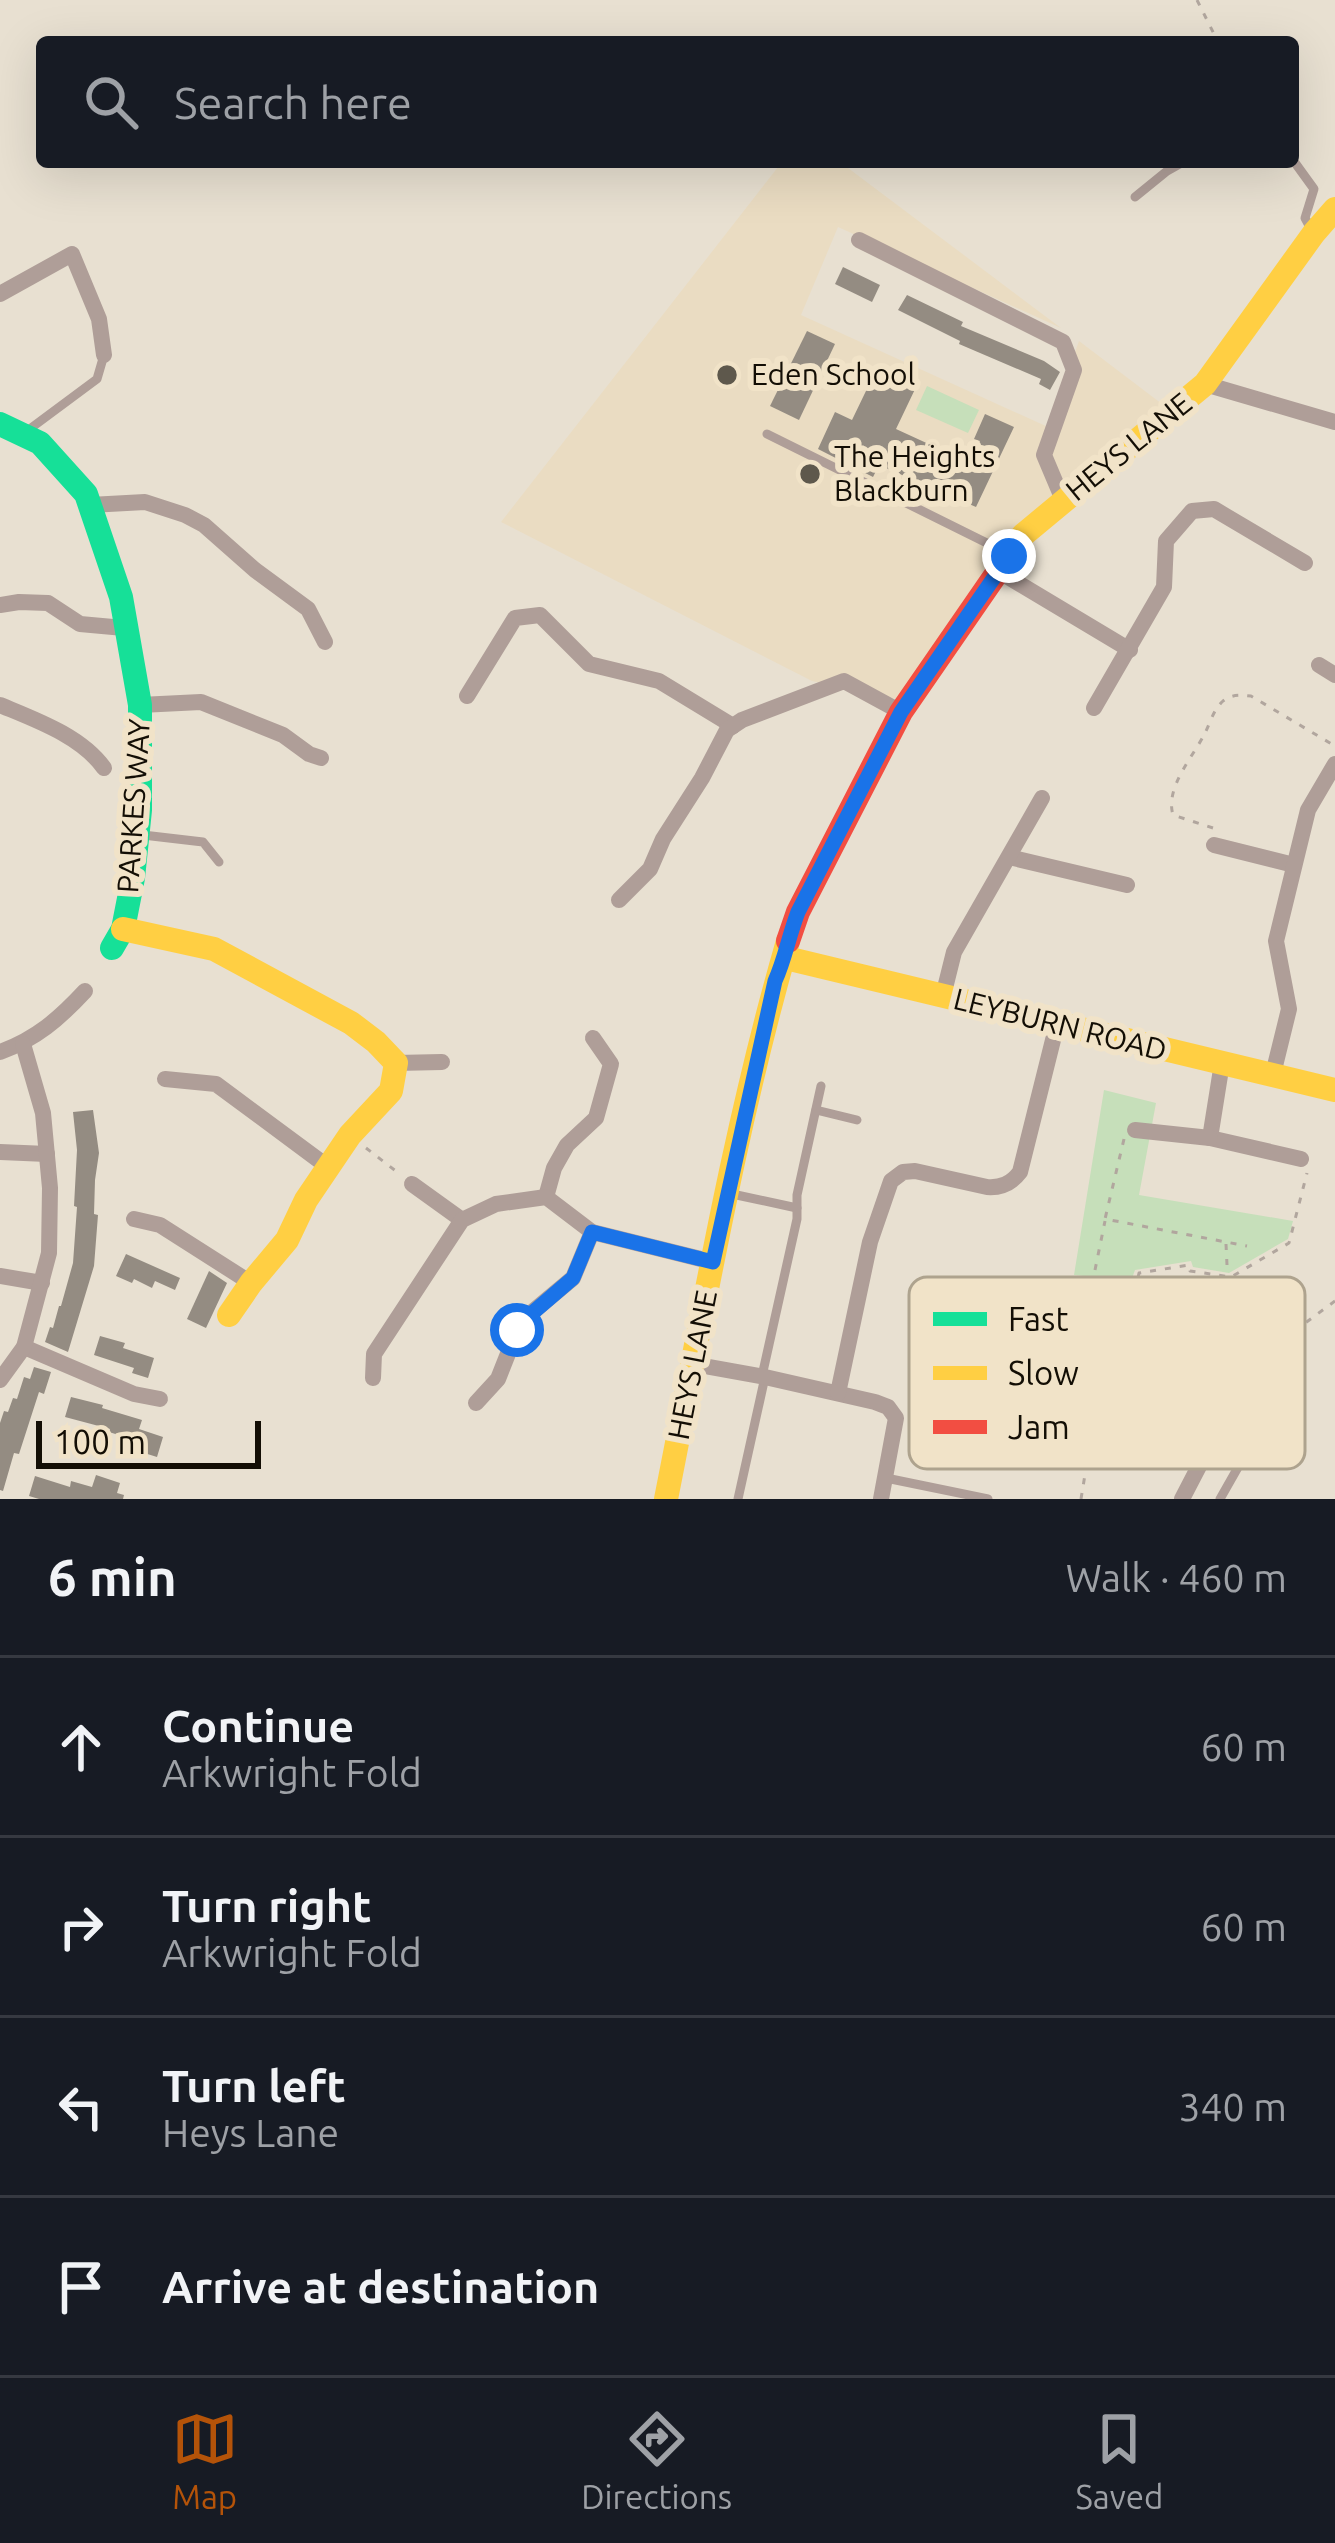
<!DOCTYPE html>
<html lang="en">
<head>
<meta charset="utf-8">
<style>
  body { margin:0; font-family:Ubuntu,sans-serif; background:#20242c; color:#f1f3f6 }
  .scale { position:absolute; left:36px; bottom:30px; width:225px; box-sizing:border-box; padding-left:12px; border:6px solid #130e05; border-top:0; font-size:33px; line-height:42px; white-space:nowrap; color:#130e05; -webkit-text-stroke:9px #f1e3c8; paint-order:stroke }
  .stop { position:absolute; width:36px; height:36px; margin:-27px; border:9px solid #1a73e8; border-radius:50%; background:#fff }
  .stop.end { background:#1a73e8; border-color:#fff; box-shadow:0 3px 12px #0008 }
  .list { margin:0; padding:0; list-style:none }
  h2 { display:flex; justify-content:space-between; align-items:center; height:156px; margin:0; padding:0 48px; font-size:51px }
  h2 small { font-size:39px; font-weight:400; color:#9ea1a6 }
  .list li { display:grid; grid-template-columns:78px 1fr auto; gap:36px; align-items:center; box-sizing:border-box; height:180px; padding:0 48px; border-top:3px solid #363941 }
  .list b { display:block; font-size:45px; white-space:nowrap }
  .list p { margin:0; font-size:39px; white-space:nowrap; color:#9ea1a6 }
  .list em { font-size:39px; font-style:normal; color:#9ea1a6 }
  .icon { flex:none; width:66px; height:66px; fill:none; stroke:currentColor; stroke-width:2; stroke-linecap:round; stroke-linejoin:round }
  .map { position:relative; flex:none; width:1335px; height:1499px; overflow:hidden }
  .search { position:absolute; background:#171b24; box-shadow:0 12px 48px #0002; left:36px; right:36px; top:36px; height:132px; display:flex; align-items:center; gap:30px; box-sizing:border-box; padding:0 42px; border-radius:12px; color:#9ea1a6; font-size:45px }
  .sheet { height:876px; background:#171b24 }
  nav { display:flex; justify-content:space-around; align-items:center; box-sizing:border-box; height:168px; border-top:3px solid #363941; background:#171b24; font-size:33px; color:#9ea1a6 }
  nav a { display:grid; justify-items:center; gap:6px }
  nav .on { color:#b45309 }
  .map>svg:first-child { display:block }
  .built { fill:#eadcc2 }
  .green { fill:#c6dfba }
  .building { fill:#948c82 }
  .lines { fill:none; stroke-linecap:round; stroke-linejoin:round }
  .path { stroke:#b1a69e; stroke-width:3; stroke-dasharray:6 9; stroke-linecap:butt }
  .lane { stroke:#af9e98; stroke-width:9 }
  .street { stroke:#af9e98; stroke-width:16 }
  .fast { stroke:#16e098; stroke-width:24 }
  .slow { stroke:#ffcf43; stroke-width:24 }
  .jam { stroke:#f24e42; stroke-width:24 }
  .route { stroke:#1a73e8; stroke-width:15 }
  .poi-dot { fill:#5e584c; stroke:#f1e3c8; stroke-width:4.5 }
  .labels { text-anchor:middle; stroke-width:12; stroke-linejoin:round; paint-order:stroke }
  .poi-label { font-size:30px; fill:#130e05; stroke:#f1e3c8; text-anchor:start }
  .street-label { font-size:30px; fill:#130e05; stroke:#f1e3c8 }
  .key { fill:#f1e3c8; stroke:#aea38e; stroke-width:3 }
  .key-label { font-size:33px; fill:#130e05 }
</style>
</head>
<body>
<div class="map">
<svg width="1335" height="1499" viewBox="0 0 1335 1499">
  <rect width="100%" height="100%" fill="#e8e0d1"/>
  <!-- built -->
  <polygon class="built" points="782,162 840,162 1061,328 838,227 801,315 1048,427 1079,341 1162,404 999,548 897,699 812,681 501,522"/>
  <!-- green -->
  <g class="green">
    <polygon points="927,386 979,410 968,433 916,410"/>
    <polygon points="1104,1090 1156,1103 1139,1195 1293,1221 1288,1239 1229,1273 1193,1267 1191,1261 1135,1270 1131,1281 1074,1275"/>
  </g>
  <!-- building -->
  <g class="building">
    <polygon points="843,267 880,285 872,302 835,284"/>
    <polygon points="907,295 963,322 961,326 1044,361 1060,372 1050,390 1039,384 1041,379 959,344 960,341 898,310"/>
    <polygon points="807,331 835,344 799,420 770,406"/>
    <polygon points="878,366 917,385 896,429 970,463 980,441 974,439 985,414 1014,427 976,507 879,465 873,477 818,449 835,412 852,420"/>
    <polygon points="93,1110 99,1153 95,1180 94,1214 98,1215 94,1266 68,1352 45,1342 50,1327 53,1328 59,1306 61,1306 73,1263 77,1207 74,1206 77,1150 73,1112"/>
    <polygon points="126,1254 180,1278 175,1290 155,1281 152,1288 134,1279 132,1283 116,1276"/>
    <polygon points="209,1271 227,1283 206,1328 187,1319"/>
    <polygon points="100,1336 125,1343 123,1348 154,1358 148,1378 132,1373 134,1368 94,1355"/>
    <polygon points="34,1367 51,1372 44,1394 39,1392 19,1454 14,1453 3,1491 0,1490 0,1423 4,1411 8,1412 13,1398 17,1399 24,1377 30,1379"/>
    <polygon points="71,1397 103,1405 102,1408 142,1420 139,1429 163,1437 157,1457 141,1452 144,1443 109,1432 110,1429 65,1417"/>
    <polygon points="96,1475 120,1483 117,1493 124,1495 123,1499 39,1499 29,1496 35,1476 70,1487 71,1481 92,1487"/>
  </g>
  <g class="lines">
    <!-- path -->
    <g class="path">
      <polyline points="1197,0 1218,42"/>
      <path d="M1213,828L1173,815C1165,788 1192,758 1204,735C1210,724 1213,710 1223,701C1232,694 1240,695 1251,696L1335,746"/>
      <polyline points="1124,1139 1105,1219 1247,1246"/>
      <polyline points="366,1148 401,1175"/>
      <polyline points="1226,1244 1227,1265"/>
      <polyline points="1095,1270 1105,1221"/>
      <polyline points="1168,1309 1133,1300 1139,1273 1189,1265 1190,1271 1231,1277 1289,1243 1307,1173"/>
      <polyline points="1286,1344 1297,1329 1335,1301"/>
      <polyline points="1081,1499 1098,1395 1152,1404"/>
    </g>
    <!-- lane -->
    <g class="lane">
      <polyline points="1293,160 1314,189 1305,218 1311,229"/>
      <polyline points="1135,197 1167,171 1183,162"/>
      <polyline points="27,431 97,379 104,355"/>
      <polyline points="767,434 1005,552"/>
      <polyline points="143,835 203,842 219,862"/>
      <polyline points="816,1110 857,1120"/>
      <polyline points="732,1194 797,1208"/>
      <polyline points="762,1376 797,1219 797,1195 821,1086"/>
      <polyline points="1230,1430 1248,1411 1277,1355"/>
      <polyline points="886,1478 988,1499"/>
      <polyline points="738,1499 765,1377"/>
      <polyline points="1220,1499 1245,1455"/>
    </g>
    <!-- street -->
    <g class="street">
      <polyline points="859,240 1063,342 1074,370 1044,455 1063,500"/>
      <polyline points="0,294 72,254 99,319 104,355"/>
      <polyline points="1205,384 1335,422"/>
      <polyline points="90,505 145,502 185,515 204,525 255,570 308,609 325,642"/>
      <polyline points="998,571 1130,650"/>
      <polyline points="0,605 19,602 48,603 80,624 124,628"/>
      <polyline points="1319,665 1335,675"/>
      <polyline points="467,696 515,618 540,615 589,664 659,681 733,726"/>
      <path d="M0,705C36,720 81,736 104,768"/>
      <polyline points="140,705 201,702 283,735 309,754 321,758"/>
      <polyline points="1094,708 1164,587 1166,541 1192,511 1214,509 1305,563"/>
      <polyline points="1214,845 1294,865"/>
      <polyline points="1009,857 1127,885"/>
      <polyline points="619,900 650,869 663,839 702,778 727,730 742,720 844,681 901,712"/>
      <polyline points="943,996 954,952 1042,798"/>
      <path d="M0,1052C36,1039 59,1019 85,991"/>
      <polyline points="396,1063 442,1062"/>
      <polyline points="1222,1063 1210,1138 1301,1159"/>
      <polyline points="1273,1074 1289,1009 1276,941 1308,810 1335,764"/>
      <polyline points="165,1079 216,1084 328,1167"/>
      <polyline points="1135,1130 1210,1138"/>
      <polyline points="0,1152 47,1154"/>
      <polyline points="412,1184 462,1220"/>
      <polyline points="546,1197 554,1168 567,1145 596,1118 611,1064 593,1038"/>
      <polyline points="134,1219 160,1225 251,1283"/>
      <polyline points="0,1276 42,1283"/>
      <polyline points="1179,1318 1223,1326"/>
      <polyline points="24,1347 134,1394 160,1399"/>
      <polyline points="693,1364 765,1377 875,1402 888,1407 896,1418 881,1499"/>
      <polyline points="373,1378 374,1354 462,1220 496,1204 546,1197 592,1232 713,1262"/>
      <polyline points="0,1380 24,1347 49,1253 50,1188 43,1113 23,1044"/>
      <polyline points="1162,1392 1210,1402 1211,1411 1230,1430 1209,1447 1182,1499"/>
      <path d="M838,1393L870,1242L891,1181L903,1172L915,1171L987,1187C1001,1188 1011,1184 1020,1172L1057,1024"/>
      <polyline points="1210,1402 1227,1304"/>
      <polyline points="476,1403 498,1379 517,1331 530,1314 573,1278 592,1232"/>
    </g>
    <!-- fast -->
    <polyline class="fast" points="0,424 40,443 86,494 121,597 140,705 140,810 133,878 123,929 112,948"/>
    <!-- slow -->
    <g class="slow">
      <polyline points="1010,554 1023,535 1205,384 1314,233 1335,209"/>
      <polyline points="123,929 214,949 351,1023 376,1042 396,1063 391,1091 350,1135 306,1200 287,1240 251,1283 229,1315"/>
      <polyline points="786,958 1335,1090"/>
      <path d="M666,1499C703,1313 735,1124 788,941"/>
    </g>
    <!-- jam -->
    <polyline class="jam" points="788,941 798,912 901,712 1010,554"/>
  </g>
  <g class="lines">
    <!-- route -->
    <path class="route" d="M517,1330L530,1315L573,1278L592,1232L713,1262L775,981C785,959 789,935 798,912L901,712L1009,556"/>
  </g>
  <!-- markers -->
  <g class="poi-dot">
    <circle cx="727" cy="375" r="12"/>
    <circle cx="810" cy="474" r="12"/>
  </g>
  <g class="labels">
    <!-- poi labels -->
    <g class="poi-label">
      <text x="751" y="385">Eden School</text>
      <text x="834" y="467">The Heights<tspan x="834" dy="34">Blackburn</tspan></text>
    </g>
    <!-- street labels -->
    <g class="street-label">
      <text transform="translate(1129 447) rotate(-39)" y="10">HEYS LANE</text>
      <text transform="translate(134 806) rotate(-86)" y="10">PARKES WAY</text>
      <text transform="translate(1060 1025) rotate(14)" y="10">LEYBURN ROAD</text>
      <text transform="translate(693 1365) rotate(-79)" y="10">HEYS LANE</text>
    </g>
  </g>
  <!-- legend -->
  <rect x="909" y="1277" width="396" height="192" rx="18" class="key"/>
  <rect x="933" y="1312" width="54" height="14" fill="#16e098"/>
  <rect x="933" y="1366" width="54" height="14" fill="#ffcf43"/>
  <rect x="933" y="1420" width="54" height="14" fill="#f24e42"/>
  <g class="key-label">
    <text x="1008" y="1331">Fast</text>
    <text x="1008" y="1385">Slow</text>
    <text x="1008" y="1439">Jam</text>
  </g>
</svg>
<div class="scale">100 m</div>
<div class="stop" style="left:517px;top:1330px"></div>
<div class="stop end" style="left:1009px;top:556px"></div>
<div class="search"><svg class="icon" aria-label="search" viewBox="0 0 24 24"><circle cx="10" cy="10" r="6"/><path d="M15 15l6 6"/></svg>Search here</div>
</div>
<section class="sheet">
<h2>6 min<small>Walk · 460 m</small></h2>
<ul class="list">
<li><svg class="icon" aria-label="ahead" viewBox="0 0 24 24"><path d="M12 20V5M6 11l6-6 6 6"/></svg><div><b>Continue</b><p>Arkwright Fold</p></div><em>60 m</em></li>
<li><svg class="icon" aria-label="right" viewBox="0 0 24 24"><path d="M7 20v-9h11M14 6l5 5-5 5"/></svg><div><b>Turn right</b><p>Arkwright Fold</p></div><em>60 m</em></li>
<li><svg class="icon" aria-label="left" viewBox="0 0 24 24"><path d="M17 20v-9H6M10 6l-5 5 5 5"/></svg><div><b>Turn left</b><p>Heys Lane</p></div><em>340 m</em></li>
<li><svg class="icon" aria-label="arrive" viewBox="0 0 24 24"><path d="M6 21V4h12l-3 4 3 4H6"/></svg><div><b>Arrive at destination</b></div></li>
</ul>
</section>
<nav>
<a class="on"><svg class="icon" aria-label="map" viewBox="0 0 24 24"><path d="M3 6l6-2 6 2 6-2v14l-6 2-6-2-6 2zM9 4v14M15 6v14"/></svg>Map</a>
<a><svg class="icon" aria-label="directions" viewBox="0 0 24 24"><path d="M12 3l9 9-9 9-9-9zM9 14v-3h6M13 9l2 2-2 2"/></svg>Directions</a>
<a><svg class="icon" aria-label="saved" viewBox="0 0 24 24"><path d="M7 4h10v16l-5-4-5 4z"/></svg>Saved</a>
</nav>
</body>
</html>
